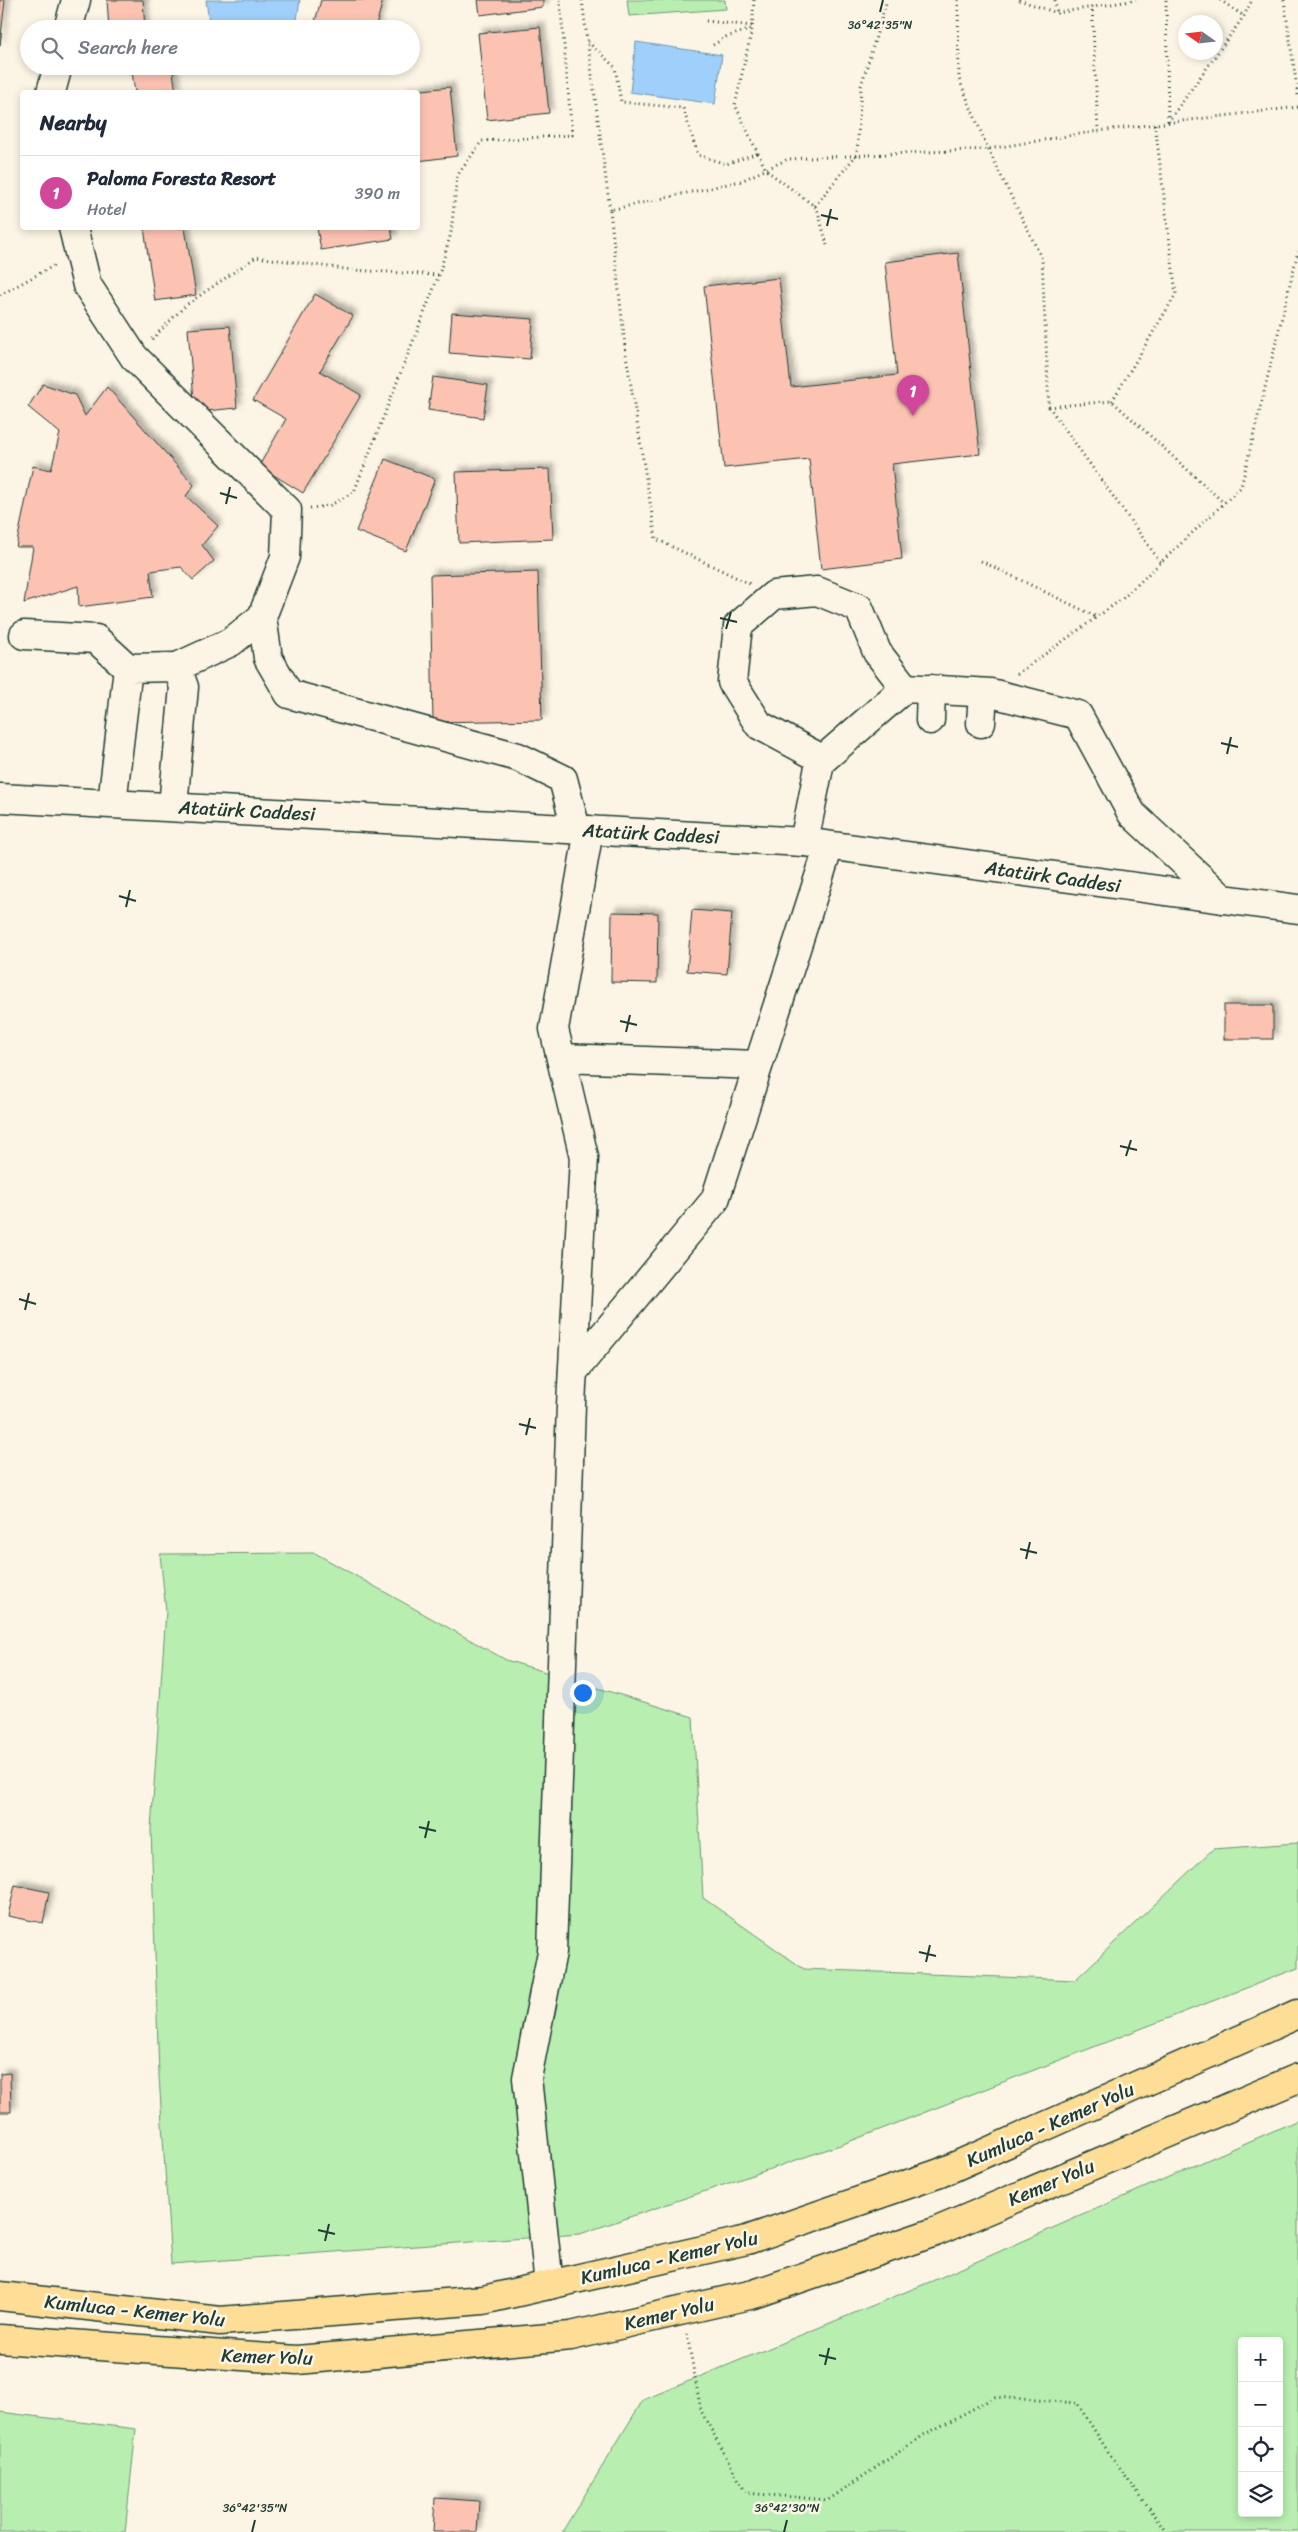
<!DOCTYPE html>
<html lang="en">
<head>
<meta charset="utf-8">
<style>
  body { margin:0; font-family:Sriracha,sans-serif; background:#f6f6f7; color:#1f2937 }
  .controls { position:absolute; right:15px; bottom:15px; display:grid; overflow:hidden; border-radius:5px; box-shadow:0 2px 8px #0003 }
  .controls button { width:45px; height:45px; display:grid; place-items:center; padding:0; border:0; border-bottom:1px solid #e0e1e3; background:#fff; color:#1f2937; font:25px sans-serif }
  .compass { position:absolute; left:1178px; top:15px; width:45px; height:45px; border-radius:50%; background:#fff; box-shadow:0 2px 8px #0003; rotate:284deg }
  .you { position:absolute; left:582px; top:1692px; width:18px; height:18px; margin:-12px; border:4px solid #fff; border-radius:50%; background:#1a73e8; box-shadow:0 0 0 8px #1a73e833 }
  .badge { display:grid; place-items:center; width:32px; height:32px; border-radius:50%; background:#111827; color:#fff; font-size:16px; font-weight:700 }
  .pin { position:absolute; translate:-50% -41px; filter:drop-shadow(0 1px 2px #0008) }
  .pin::after { content:''; position:absolute; top:26px; width:18px; height:15px; background:inherit; clip-path:polygon(0 0,100% 0,50% 100%) }
  .list { margin:0; padding:0; list-style:none }
  h2 { display:flex; justify-content:space-between; align-items:center; height:65px; margin:0; padding:0 20px; font-size:21px }
  h2 small { font-size:16px; font-weight:400; color:#747a83 }
  .list li { display:grid; grid-template-columns:32px 1fr auto; gap:15px; align-items:center; box-sizing:border-box; height:75px; padding:0 20px; border-top:1px solid #e0e1e3 }
  .list b { display:block; font-size:19px; white-space:nowrap }
  .list p { margin:0; font-size:16px; white-space:nowrap; color:#747a83 }
  .list em { font-size:16px; font-style:normal; color:#747a83 }
  .icon { flex:none; width:28px; height:28px; fill:none; stroke:currentColor; stroke-width:2; stroke-linecap:round; stroke-linejoin:round }
  .map { position:relative; flex:none; width:1298px; height:2532px; overflow:hidden }
  .search { position:absolute; background:#fff; box-shadow:0 2px 8px #0003; left:20px; top:20px; width:400px; height:55px; display:flex; align-items:center; gap:12px; box-sizing:border-box; padding:0 18px; border-radius:28px; color:#747a83; font-size:19px }
  .panel { position:absolute; background:#fff; box-shadow:0 2px 8px #0003; left:20px; top:90px; width:400px; height:140px; border-radius:5px }
  .map>svg:first-child { display:block }
  .green { fill:#b8eeb0; stroke:#6c9672; fill-rule:evenodd }
  .water { fill:#9fd0fc; stroke:#6c95ac }
  .building { fill:#fcc3b2; stroke:#1f3d34; filter:url(#shadow) }
  .lines { fill:none; stroke-linecap:round; stroke-linejoin:round }
  .minor-casing { stroke:#1f3d34; stroke-width:31 }
  .highway-casing { stroke:#1f3d34; stroke-width:31 }
  .path { stroke:#1f3d34; stroke-width:3; stroke-dasharray:1 4; stroke-linecap:butt }
  .minor { stroke:#fcf5e5; stroke-width:28 }
  .highway { stroke:#fede96; stroke-width:28 }
  .ticks { fill:none; stroke:#1f3d34; stroke-width:2 }
  .labels { text-anchor:middle; stroke-width:5; stroke-linejoin:round; paint-order:stroke }
  .street-label { font-size:19px; fill:#1f3d34; stroke:#fcf5e5 }
  .ticks-label { font-size:12px; text-anchor:middle; fill:#1f3d34; stroke:#fcf5e5; stroke-width:5; stroke-linejoin:round; paint-order:stroke }
</style>
</head>
<body>
<div class="map">
<svg width="1298" height="2532" viewBox="0 0 1298 2532">
  <defs>
    <filter id="shadow"><feDropShadow dx="4.5" dy="-4.5" stdDeviation="2.5" flood-color="#0004"/></filter>
  </defs>
  <rect width="100%" height="100%" fill="#fcf5e5"/>
  <filter id="ink" filterUnits="userSpaceOnUse"><feTurbulence type="fractalNoise" baseFrequency=".02" numOctaves="2"/><feDisplacementMap in="SourceGraphic" scale="10" xChannelSelector="R" yChannelSelector="G"/><feConvolveMatrix kernelMatrix="1 2 1 2 8 2 1 2 1" color-interpolation-filters="sRGB"/></filter>
  <g filter="url(#ink)">
    <!-- green -->
    <g class="green">
      <polygon points="627,0 725,0 726,9 629,16"/>
      <polygon points="315,1553 506,1660 693,1717 703,1898 804,1969 1075,1980 1213,1849 1298,1843 1298,1968 843,2144 580,2234 171,2264 159,2076 151,1829 166,1611 160,1554"/>
      <path d="M1298,2120V2532H562L643,2400L937,2279ZM1242,2341H1279V2513H1242Z"/>
      <polygon points="0,2412 136,2429 125,2532 0,2532"/>
    </g>
    <!-- water -->
    <g class="water">
      <polygon points="206,0 300,0 296,26 292,29 210,29"/>
      <polygon points="636,42 722,55 715,104 630,92"/>
    </g>
    <!-- building -->
    <g class="building">
      <polygon points="0,0 5,0 0,46"/>
      <polygon points="107,0 143,0 145,29 109,29"/>
      <polygon points="321,0 383,0 375,29 313,29"/>
      <polygon points="478,0 543,0 543,7 480,15"/>
      <polygon points="540,27 549,113 487,120 478,33"/>
      <polygon points="131,66 172,66 176,92 135,92"/>
      <polygon points="450,87 457,156 418,161 418,92 404,92"/>
      <polygon points="144,228 185,228 196,295 155,301"/>
      <polygon points="317,228 391,228 393,239 321,250"/>
      <polygon points="958,253 980,454 892,464 902,559 821,569 809,459 724,468 704,286 779,278 791,387 897,375 885,262"/>
      <polygon points="315,294 353,316 320,371 361,395 303,493 259,466 286,419 253,400"/>
      <polygon points="452,313 533,319 530,359 449,353"/>
      <polygon points="230,326 237,408 195,412 188,329"/>
      <polygon points="433,377 488,385 483,418 428,410"/>
      <polygon points="43,384 75,395 85,416 107,387 194,485 186,496 218,526 202,545 214,561 193,580 181,567 150,571 153,597 79,607 78,586 24,603 33,547 16,547 33,466 51,470 60,433 28,407"/>
      <polygon points="385,459 435,479 406,551 356,531"/>
      <polygon points="550,469 553,539 459,543 456,472"/>
      <polygon points="538,572 542,720 433,722 430,575"/>
      <polygon points="692,910 732,913 727,974 687,971"/>
      <polygon points="612,912 658,913 657,983 611,982"/>
      <rect x="1224" y="1005" width="49" height="34"/>
      <polygon points="15,1885 49,1892 43,1923 8,1916"/>
      <polygon points="10,2073 11,2112 0,2112 0,2074"/>
      <polygon points="435,2498 479,2501 477,2532 433,2532"/>
    </g>
    <g class="lines">
      <!-- minor casing -->
      <g class="minor-casing">
        <g id="minor">
          <polyline points="68,29 76,0"/>
          <polyline points="51,92 58,66"/>
          <polyline points="73,228 87,285 134,357 287,510 285,557 262,617 231,642 177,667"/>
          <polyline points="262,617 268,658 289,694 518,757 563,779 576,829"/>
          <polyline points="24,635 96,639 128,668"/>
          <polyline points="930,720 931,689"/>
          <polyline points="981,723 983,693"/>
          <polyline points="822,759 759,725 732,682 738,626 774,595 817,591 859,608 877,652 905,688"/>
          <polyline points="0,798 804,842 1298,909"/>
          <polyline points="112,803 128,668 177,667 184,687 173,806"/>
          <polyline points="804,842 820,762 905,688 991,693 1078,715 1132,814 1223,899"/>
          <polyline points="561,1058 758,1065"/>
          <polyline points="573,1372 715,1200 829,846"/>
          <polyline points="549,2285 527,2078 552,1952 571,1405 584,1157 554,1029 589,830"/>
        </g>
      </g>
      <!-- highway casing -->
      <g class="highway-casing">
        <g id="highway">
          <polyline points="0,2296 220,2321 483,2300 747,2240 940,2173 1298,2014"/>
          <polyline points="0,2339 297,2360 571,2336 754,2294 935,2232 1298,2078"/>
        </g>
      </g>
      <!-- path -->
      <g class="path">
        <polyline points="582,0 610,210 741,181 788,159 988,149 1098,131 1298,107"/>
        <polyline points="754,0 752,29 735,105 766,170 817,208 827,245"/>
        <polyline points="958,0 959,79 988,149 1042,259 1049,407 1161,563"/>
        <polyline points="1019,0 1057,13 1136,0"/>
        <polyline points="1055,0 1057,13"/>
        <polyline points="1166,0 1168,122"/>
        <polyline points="1220,0 1244,16"/>
        <polyline points="1284,0 1298,95"/>
        <polyline points="1092,6 1098,131"/>
        <polyline points="706,21 752,26"/>
        <polyline points="588,42 615,67 621,102 683,108 698,155 726,164 758,153"/>
        <polyline points="713,45 726,37 752,29"/>
        <polyline points="1168,122 1244,16 1252,0"/>
        <polyline points="815,206 857,154 861,86 887,0"/>
        <polyline points="610,210 626,355 656,539 750,584"/>
        <polyline points="0,295 57,264"/>
        <polyline points="152,339 186,305 256,257 352,270 439,275"/>
        <polyline points="1112,401 1176,294 1155,124"/>
        <polyline points="1049,407 1112,401 1224,503"/>
        <polyline points="310,508 329,506 354,492 439,275 451,233 457,176 482,141 572,135 560,0"/>
        <polyline points="981,561 1097,617"/>
        <polyline points="1017,674 1122,599 1241,487 1298,251"/>
        <polyline points="687,2334 701,2411 746,2493 828,2500 924,2435 995,2397 1077,2403 1109,2453 1167,2532"/>
      </g>
      <!-- minor -->
      <use href="#minor" class="minor"/>
      <!-- highway -->
      <use href="#highway" class="highway"/>
    </g>
  </g>
  <!-- ticks -->
  <path class="ticks" d="M880,12L883,0M821,215L838,219M827,226L831,209M220,493L237,498M226,504L230,487M720,618L737,622M726,629L731,612M1221,743L1238,747M1227,754L1231,737M119,896L136,901M126,907L130,890M620,1021L637,1025M626,1032L630,1015M1120,1146L1137,1150M1126,1156L1131,1140M19,1299L36,1304M25,1310L29,1293M519,1424L536,1428M526,1435L530,1418M1020,1549L1037,1553M1026,1559L1030,1542M419,1827L436,1831M425,1838L429,1821M919,1952L936,1956M926,1962L930,1945M318,2230L335,2234M325,2241L329,2224M819,2355L836,2359M825,2365L829,2348M252,2532L255,2520M784,2532L787,2520"/>
  <g class="labels">
    <!-- street labels -->
    <g class="street-label">
      <text transform="translate(247 810) rotate(3)" y="7">Atatürk Caddesi</text>
      <text transform="translate(651 833) rotate(3)" y="7">Atatürk Caddesi</text>
      <text transform="translate(1053 876) rotate(8)" y="7">Atatürk Caddesi</text>
      <text transform="translate(1050 2124) rotate(-24)" y="7">Kumluca - Kemer Yolu</text>
      <text transform="translate(1051 2182) rotate(-23)" y="7">Kemer Yolu</text>
      <text transform="translate(669 2257) rotate(-13)" y="7">Kumluca - Kemer Yolu</text>
      <text transform="translate(135 2310) rotate(6)" y="7">Kumluca - Kemer Yolu</text>
      <text transform="translate(669 2313) rotate(-13)" y="7">Kemer Yolu</text>
      <text transform="translate(267 2356) rotate(2)" y="7">Kemer Yolu</text>
    </g>
  </g>
  <g class="ticks-label">
    <text x="880" y="29">36°42'35"N</text>
    <text x="255" y="2512">36°42'35"N</text>
    <text x="787" y="2512">36°42'30"N</text>
  </g>
</svg>
<div class="controls">
<button>+</button>
<button>−</button>
<button><svg class="icon" aria-label="locate" viewBox="0 0 24 24"><circle cx="12" cy="12" r="6"/><path d="M12 2v4M12 18v4M2 12h4M18 12h4"/></svg></button>
<button><svg class="icon" aria-label="layers" viewBox="0 0 24 24"><path d="M12 4l9 5-9 5-9-5zM3 14l9 5 9-5"/></svg></button>
</div>
<svg class="compass" viewBox="-18 -18 36 36"><path d="M0-13l5 13h-10z" fill="#e53935"/><path d="M0 13l5-13h-10z" fill="#747a83"/></svg>
<div class="you"></div>
<div class="pin badge" style="left:913px;top:416px;background:#d1479c">1</div>
<div class="search"><svg class="icon" aria-label="search" viewBox="0 0 24 24"><circle cx="10" cy="10" r="6"/><path d="M15 15l6 6"/></svg>Search here</div>
<section class="panel">
<h2>Nearby<small></small></h2>
<ul class="list">
<li><span class="badge" style="background:#d1479c">1</span><div><b>Paloma Foresta Resort</b><p>Hotel</p></div><em>390 m</em></li>
</ul>
</section>
</div>
</body>
</html>
